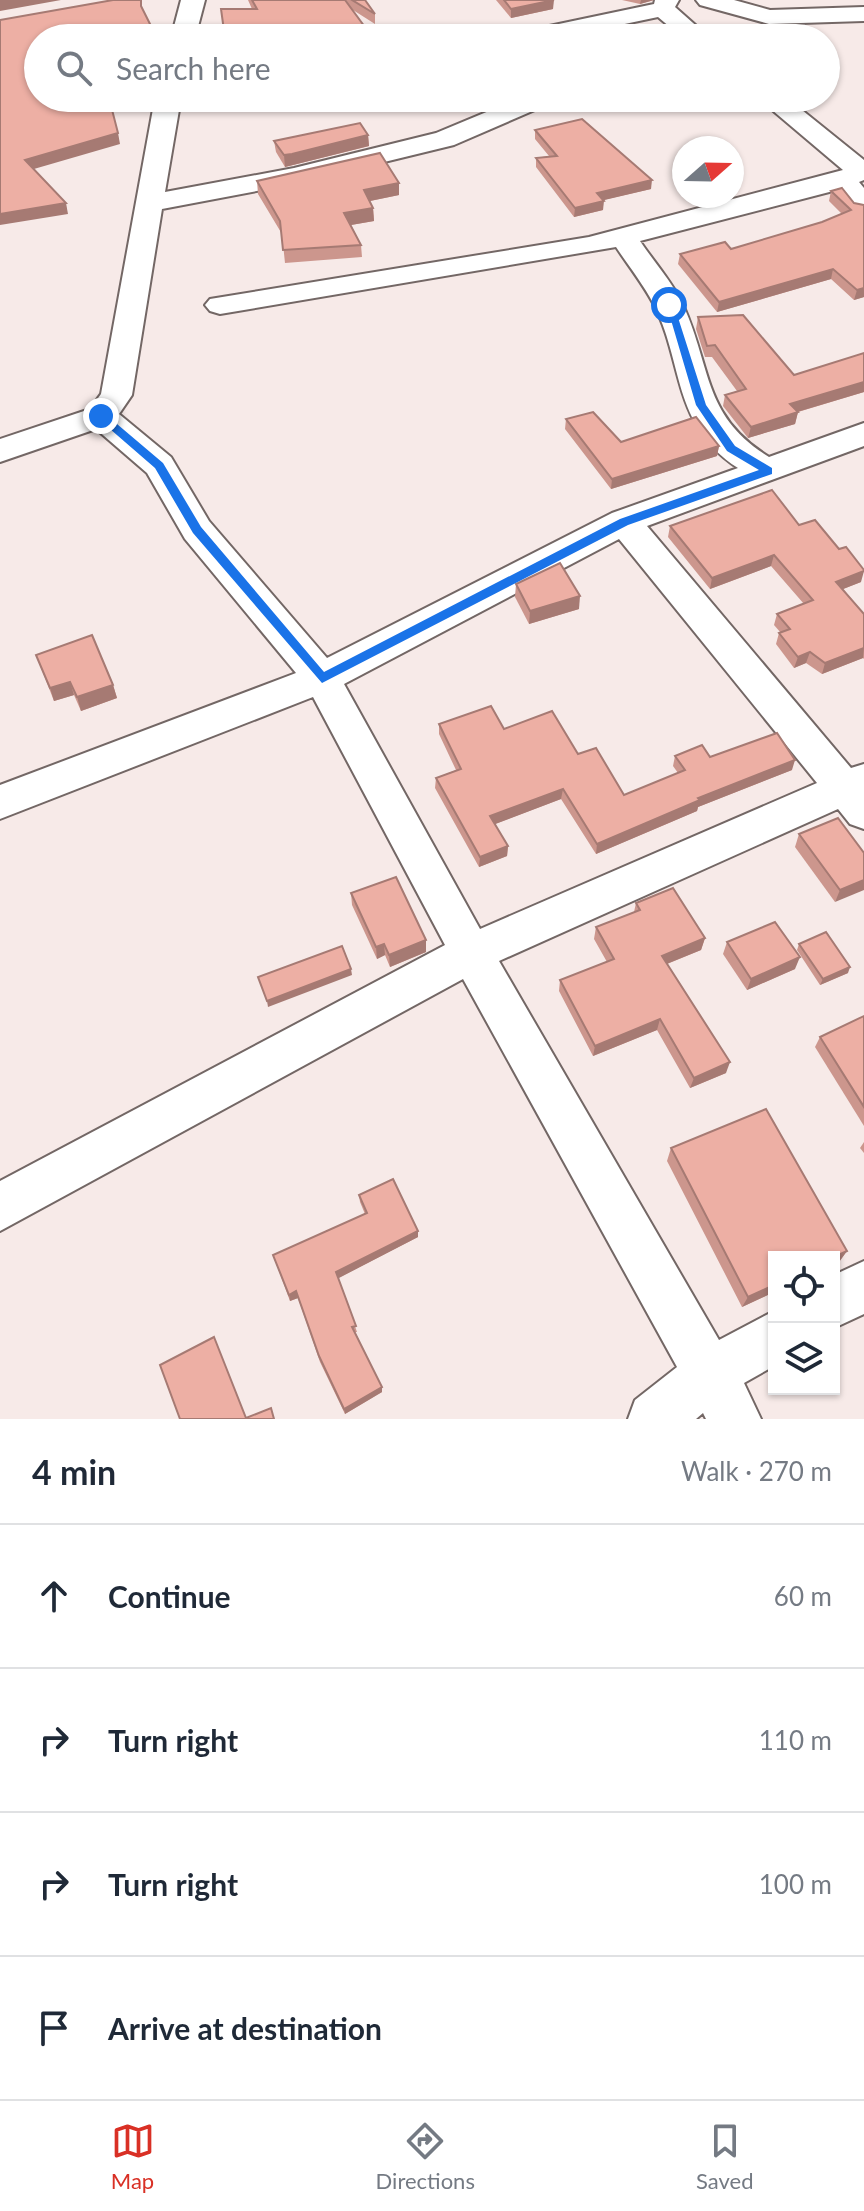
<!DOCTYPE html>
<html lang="en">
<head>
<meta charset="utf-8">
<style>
  body { margin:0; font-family:Lato,sans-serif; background:#f2f2f3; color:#1f2937 }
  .controls { position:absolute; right:24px; bottom:24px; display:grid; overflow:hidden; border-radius:0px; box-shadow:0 2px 6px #0004 }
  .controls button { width:72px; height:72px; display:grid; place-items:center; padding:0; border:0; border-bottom:2px solid #e0e1e3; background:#fff; color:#1f2937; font:40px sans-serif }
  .compass { position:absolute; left:672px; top:136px; width:72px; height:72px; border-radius:50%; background:#fff; box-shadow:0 2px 6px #0004; rotate:70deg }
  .stop { position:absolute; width:24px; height:24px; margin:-18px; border:6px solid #1a73e8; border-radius:50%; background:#fff }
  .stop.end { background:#1a73e8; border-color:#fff; box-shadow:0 2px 8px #0008 }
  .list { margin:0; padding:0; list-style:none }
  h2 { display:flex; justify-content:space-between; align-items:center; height:104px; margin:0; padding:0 32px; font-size:34px }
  h2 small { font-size:26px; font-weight:400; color:#747a83 }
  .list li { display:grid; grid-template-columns:52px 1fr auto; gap:24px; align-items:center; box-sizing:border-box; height:144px; padding:0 32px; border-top:2px solid #e0e1e3 }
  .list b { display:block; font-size:30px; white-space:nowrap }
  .list em { font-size:26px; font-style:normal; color:#747a83 }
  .icon { flex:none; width:44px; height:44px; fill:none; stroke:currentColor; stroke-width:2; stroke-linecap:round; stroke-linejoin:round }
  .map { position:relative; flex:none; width:864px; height:1419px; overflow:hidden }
  .search { position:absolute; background:#fff; box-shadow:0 2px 6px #0004; left:24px; right:24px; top:24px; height:88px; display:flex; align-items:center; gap:20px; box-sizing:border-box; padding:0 28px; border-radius:44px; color:#747a83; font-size:30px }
  .sheet { height:680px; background:#fff }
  nav { display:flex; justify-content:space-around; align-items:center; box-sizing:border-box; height:112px; border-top:2px solid #e0e1e3; background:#fff; font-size:22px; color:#747a83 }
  nav a { display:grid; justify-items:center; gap:4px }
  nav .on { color:#d93025 }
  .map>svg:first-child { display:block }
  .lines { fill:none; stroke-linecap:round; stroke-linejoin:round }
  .minor-casing { stroke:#736765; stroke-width:4 }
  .minor { fill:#fff; fill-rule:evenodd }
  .wall { fill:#cc968d }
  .shaded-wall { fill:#a67a73 }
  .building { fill:#edafa4; stroke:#a67a73; stroke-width:2 }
  .route { fill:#1a73e8 }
</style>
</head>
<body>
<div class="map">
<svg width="864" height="1419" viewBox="0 0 864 1419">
  <rect width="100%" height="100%" fill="#f7eae8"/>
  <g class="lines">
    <!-- minor casing -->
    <g class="minor-casing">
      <g id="minor">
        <polygon points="181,0 205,0 195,38 171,38"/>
        <polygon points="655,0 679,0 675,7 710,38 683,38 658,17 558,38 512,38 516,33 654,4"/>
        <polygon points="696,0 734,0 770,10 864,7 864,21 769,24 700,5"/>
        <path d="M155,98H216L212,103L179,110L165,192L294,168L436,133L520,98H555L551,103L454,145L294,184L162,209L132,395L119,414L171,457L209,521L327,658L612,513L738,468C671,425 684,361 653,303C643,284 628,265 616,247L220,314L210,311L205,305L210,299L589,237L843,170L758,98H787L864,160V180L859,182L864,188V213L854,211L837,190L640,241C654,262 674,284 684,307C712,370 703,416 769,457L864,423V446L647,526L851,768L864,764V829L850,824L838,809L499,961L719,1340L774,1311V1366L744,1383L761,1419H706L703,1413L696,1419H628L635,1400L677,1367L463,979L0,1231V1181L445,945L313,697L0,819V785L296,673L185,539L147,473L96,429L0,462V439L90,409L101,394ZM619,539L817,783L480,929L344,684Z"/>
        <polygon points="864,1261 864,1314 834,1328 834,1275"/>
      </g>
    </g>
    <!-- minor -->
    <use href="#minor" class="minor"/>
  </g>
  <!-- wall -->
  <g class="wall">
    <polygon points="248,0 365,0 375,14 375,24 353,10 252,9"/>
    <polygon points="496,0 553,0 553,9 511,18"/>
    <polygon points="622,0 654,0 640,4"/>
    <polygon points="479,98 512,98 491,106"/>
    <polygon points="535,130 651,189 603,200 603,210 574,217 536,167 536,158 549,156 535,139"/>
    <polygon points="368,135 369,146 285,167 276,152 274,141"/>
    <polygon points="257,181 399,183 399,195 370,201 373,208 374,221 351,225 361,245 362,257 285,263 282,234 258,194"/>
    <polygon points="831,191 854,203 864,297 854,300 831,279 717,312 678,264 680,254 731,249 822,222 842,214 829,201"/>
    <polygon points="698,317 794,375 864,353 864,392 798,412 795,424 748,438 723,406 725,395 737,391 712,357 705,357 696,329"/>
    <polygon points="566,419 621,442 719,446 717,456 611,489 565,429"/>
    <polygon points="799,525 861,582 843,589 864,614 864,659 863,658 822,674 806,663 794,668 776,644 779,633 781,633 774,625 777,614 804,604 771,566 710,589 668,537 670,526"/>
    <polygon points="516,584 579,609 529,624 515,597"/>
    <polygon points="36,655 113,685 117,698 81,711 74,695 54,701"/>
    <polygon points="439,724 504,729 578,754 624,795 678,773 673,766 675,756 710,757 792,770 698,807 697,811 596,854 561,799 495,824 508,846 507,856 479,867 435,788 436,778 456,770 439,734"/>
    <polygon points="799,834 864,853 835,902 795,847"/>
    <polygon points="351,893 426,940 426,952 390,967 385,955 377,959 352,905"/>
    <polygon points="636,903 705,938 701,950 667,964 726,1073 690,1088 657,1030 593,1056 559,991 560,980 607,962 594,939 596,927 634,912"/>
    <polygon points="727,942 795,969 747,990 723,954"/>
    <polygon points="799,944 848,973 820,985 797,950"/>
    <polygon points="864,1016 864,1126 815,1047 820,1037"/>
    <polygon points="864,1142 864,1153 860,1148"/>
    <polygon points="671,1148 847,1251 839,1262 774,1257 774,1292 742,1307 667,1161"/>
    <polygon points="359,1195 418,1237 338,1278 357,1332 355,1332 382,1387 382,1392 345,1414 320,1362 298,1298 290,1301 273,1255 365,1214 360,1202"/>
  </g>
  <!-- shaded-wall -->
  <g class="shaded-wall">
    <polygon points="0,0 61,0 0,11"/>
    <polygon points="554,0 553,9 511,18 511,9"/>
    <polygon points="641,0 654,0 640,4"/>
    <polygon points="492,98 512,98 491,106"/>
    <polygon points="118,133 120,144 27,171 25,160"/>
    <polygon points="368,135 369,146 285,167 284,155"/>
    <polygon points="652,180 651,189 596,202 597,193"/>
    <polygon points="399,183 399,195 365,202 364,190"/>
    <polygon points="604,201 603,210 574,217 575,208"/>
    <polygon points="66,203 68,214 0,225 0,214"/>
    <polygon points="373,208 374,221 345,226 344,213"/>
    <polygon points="833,269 831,279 717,312 719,302"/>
    <polygon points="864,288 864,297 854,300 857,290"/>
    <polygon points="864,382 864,392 787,415 790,404"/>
    <polygon points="798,412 795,424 748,438 751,427"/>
    <polygon points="719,446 717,456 611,489 612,479"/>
    <polygon points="774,555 771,566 710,589 712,578"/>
    <polygon points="864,571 861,582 833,593 836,582"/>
    <polygon points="580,596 579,609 529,624 530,611"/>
    <polygon points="864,648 863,658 822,674 825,663"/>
    <polygon points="810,652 806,663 794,668 798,657"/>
    <polygon points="70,682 74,695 54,701 50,688"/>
    <polygon points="113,685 117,698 81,711 77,697"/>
    <polygon points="795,760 792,770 698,807 697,811 596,854 597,844 698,798"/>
    <polygon points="563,789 561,799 490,826 490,816"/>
    <polygon points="508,846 507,856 479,867 480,857"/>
    <polygon points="864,880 864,890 835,902 840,890"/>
    <polygon points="705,938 701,950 659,967 662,956"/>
    <polygon points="426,940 426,952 390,967 389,955"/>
    <polygon points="384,944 385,955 377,959 376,947"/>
    <polygon points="800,957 795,969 747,990 751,979"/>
    <polygon points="850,967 848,973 820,985 823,979"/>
    <polygon points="351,969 352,975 268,1007 267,1001"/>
    <polygon points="660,1019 657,1030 593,1056 595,1046"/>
    <polygon points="730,1062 726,1073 690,1088 694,1078"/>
    <polygon points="418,1231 418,1237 337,1279 336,1272"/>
    <polygon points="847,1251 839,1262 834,1264 834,1257"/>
    <polygon points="774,1285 774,1292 742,1307 748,1297"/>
    <polygon points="296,1291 298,1298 290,1301 289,1295"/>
    <polygon points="382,1387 382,1392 345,1414 344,1409"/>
  </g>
  <!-- building -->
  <g class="building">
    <polygon points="113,0 141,0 141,6 151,26 149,38 38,38 38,98 109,98 118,133 25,160 66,203 0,214 0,20"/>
    <polygon points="252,0 345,0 373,38 225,38 221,9 257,9"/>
    <polygon points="352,0 365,0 375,14"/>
    <polygon points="504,0 554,0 511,9"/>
    <polygon points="582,119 652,180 597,193 604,201 575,208 536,158 557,156 535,130"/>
    <polygon points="360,123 368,135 292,154 284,155 274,141"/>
    <polygon points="380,153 399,183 364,190 373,208 344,213 361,245 283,250 280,221 257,181"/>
    <polygon points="842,188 854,203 864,205 864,288 857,290 833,269 719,302 680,254 725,242 731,249 822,222 851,210 831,191"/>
    <polygon points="743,315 794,375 864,353 864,382 790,404 798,412 751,427 725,395 746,389 715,345 707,346 698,317"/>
    <polygon points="593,412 621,442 696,417 719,446 612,479 566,419"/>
    <polygon points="772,490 799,525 815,520 839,549 846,547 864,570 864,571 836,582 864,614 864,648 825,663 810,652 798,657 779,633 790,629 777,614 813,600 774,555 712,578 670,526"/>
    <polygon points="560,563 580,596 530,611 516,584"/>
    <polygon points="92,635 113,685 77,697 70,682 50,688 36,655"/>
    <polygon points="491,706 504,729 552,711 578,754 596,748 624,795 685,770 675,756 702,745 710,757 777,733 795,760 698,798 700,800 597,844 563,789 490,816 508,846 480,857 436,778 461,769 439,724"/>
    <polygon points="838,818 864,853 864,880 840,890 799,834"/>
    <polygon points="396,877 426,940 389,955 384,944 376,947 351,893"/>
    <polygon points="673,888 705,938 662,956 730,1062 694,1078 660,1019 595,1046 560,980 614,959 596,927 640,910 636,903"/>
    <polygon points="775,922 800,957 751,979 727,942"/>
    <polygon points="826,932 850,967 823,979 799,944"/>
    <polygon points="342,946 351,969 267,1001 258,977"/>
    <polygon points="864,1016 864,1107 820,1037"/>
    <polygon points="766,1109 847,1251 834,1257 774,1257 774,1285 748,1297 671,1148"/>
    <polygon points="393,1179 418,1231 336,1272 356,1326 352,1327 382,1387 344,1409 319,1356 296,1291 289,1295 273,1255 367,1213 359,1195"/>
    <polygon points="214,1337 246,1418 271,1408 274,1419 180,1419 160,1365"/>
  </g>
  <!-- route -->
  <polygon class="route" points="666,303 674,305 706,405 735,446 772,468 772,474 628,525 322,683 193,533 155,468 95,416 104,413 163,463 201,527 324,672 620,519 759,470 727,451 696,405"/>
</svg>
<div class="controls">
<button><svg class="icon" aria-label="locate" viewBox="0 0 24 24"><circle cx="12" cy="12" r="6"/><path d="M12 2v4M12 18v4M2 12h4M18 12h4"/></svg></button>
<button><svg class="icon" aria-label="layers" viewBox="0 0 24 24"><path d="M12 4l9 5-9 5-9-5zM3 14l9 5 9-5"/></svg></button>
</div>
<svg class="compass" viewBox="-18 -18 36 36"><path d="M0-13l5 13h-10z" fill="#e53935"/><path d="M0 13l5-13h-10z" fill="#747a83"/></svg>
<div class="stop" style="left:669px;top:305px"></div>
<div class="stop end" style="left:101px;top:416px"></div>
<div class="search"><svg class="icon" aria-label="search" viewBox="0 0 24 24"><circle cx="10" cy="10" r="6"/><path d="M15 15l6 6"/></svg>Search here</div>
</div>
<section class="sheet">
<h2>4 min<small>Walk · 270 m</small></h2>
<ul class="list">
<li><svg class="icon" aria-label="ahead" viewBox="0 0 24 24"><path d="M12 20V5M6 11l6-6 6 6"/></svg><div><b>Continue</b></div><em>60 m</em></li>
<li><svg class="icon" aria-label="right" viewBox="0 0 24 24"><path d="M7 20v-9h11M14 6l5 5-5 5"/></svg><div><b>Turn right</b></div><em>110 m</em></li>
<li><svg class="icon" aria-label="right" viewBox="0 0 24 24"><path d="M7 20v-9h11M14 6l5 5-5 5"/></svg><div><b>Turn right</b></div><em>100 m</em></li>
<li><svg class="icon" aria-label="arrive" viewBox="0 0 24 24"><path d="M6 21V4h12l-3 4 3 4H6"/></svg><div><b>Arrive at destination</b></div></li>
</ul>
</section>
<nav>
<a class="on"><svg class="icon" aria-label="map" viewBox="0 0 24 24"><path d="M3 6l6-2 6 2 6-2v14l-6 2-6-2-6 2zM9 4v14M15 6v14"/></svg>Map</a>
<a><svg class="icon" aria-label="directions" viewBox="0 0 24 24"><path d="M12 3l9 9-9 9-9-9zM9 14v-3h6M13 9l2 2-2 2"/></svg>Directions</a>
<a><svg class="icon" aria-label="saved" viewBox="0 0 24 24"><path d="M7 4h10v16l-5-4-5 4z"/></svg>Saved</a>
</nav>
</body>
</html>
